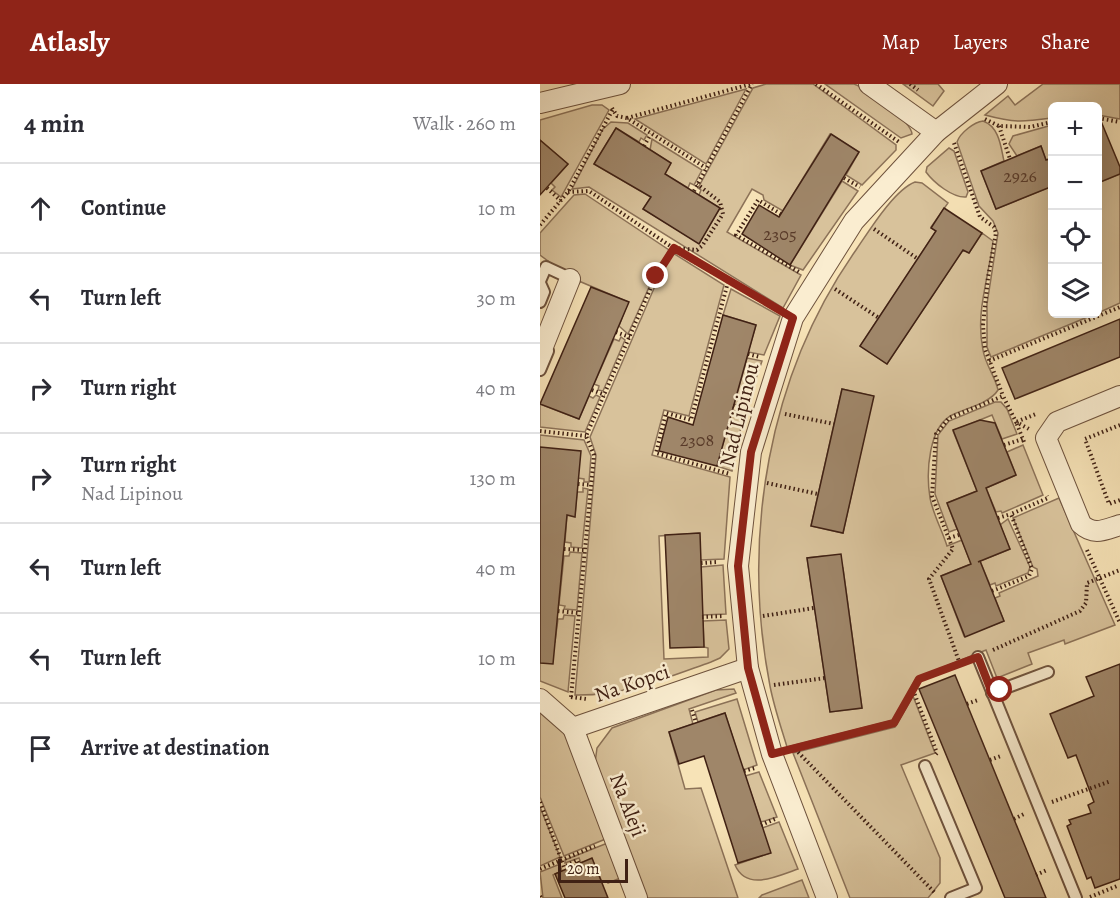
<!DOCTYPE html>
<html lang="en">
<head>
<meta charset="utf-8">
<style>
  body { margin:0; font-family:Alegreya,serif; background:#f7f7f7; color:#2b2b33 }
  .controls { position:absolute; right:18px; top:18px; display:grid; overflow:hidden; border-radius:9px; box-shadow:0 6px 24px #0002 }
  .controls button { width:54px; height:54px; display:grid; place-items:center; padding:0; border:0; border-bottom:2px solid #e1e1e2; background:#fff; color:#2b2b33; font:30px sans-serif }
  .scale { position:absolute; left:18px; bottom:15px; width:70px; box-sizing:border-box; padding-left:6px; border:3px solid #402114; border-top:0; font-size:16px; line-height:21px; white-space:nowrap; color:#402114; -webkit-text-stroke:4px #faedd0; paint-order:stroke }
  .stop { position:absolute; width:18px; height:18px; margin:-14px; border:4px solid #8f2418; border-radius:50%; background:#fff }
  .stop.end { background:#8f2418; border-color:#fff; box-shadow:0 2px 6px #0008 }
  .list { margin:0; padding:0; list-style:none }
  h2 { display:flex; justify-content:space-between; align-items:center; height:78px; margin:0; padding:0 24px; font-size:26px }
  h2 small { font-size:20px; font-weight:400; color:#7c7c81 }
  .list li { display:grid; grid-template-columns:39px 1fr auto; gap:18px; align-items:center; box-sizing:border-box; height:90px; padding:0 24px; border-top:2px solid #e1e1e2 }
  .list b { display:block; font-size:22px; white-space:nowrap }
  .list p { margin:0; font-size:20px; white-space:nowrap; color:#7c7c81 }
  .list em { font-size:20px; font-style:normal; color:#7c7c81 }
  .icon { flex:none; width:33px; height:33px; fill:none; stroke:currentColor; stroke-width:2; stroke-linecap:round; stroke-linejoin:round }
  .map { position:relative; flex:none; width:580px; height:814px; overflow:hidden }
  header { display:flex; align-items:center; gap:36px; box-sizing:border-box; height:84px; padding:0 30px; background:#8f2418; color:#fff }
  header strong { font-size:28px }
  nav { display:flex; gap:33px; margin-inline-start:auto; font-size:21px }
  main { display:flex }
  aside { flex:1; background:#fff }
  .map>svg:first-child { display:block }
  .green { fill:#d8c29b; stroke:#8c7258; stroke-width:1.5; fill-rule:evenodd }
  .building { fill:#9f8669; stroke:#402114; stroke-width:1.5 }
  .lines { fill:none; stroke-linecap:round; stroke-linejoin:round }
  .lane-casing { stroke:#6e523d; stroke-width:14 }
  .street-casing { stroke:#6e523d; stroke-width:22 }
  .path { stroke:#402114; stroke-width:4; stroke-dasharray:1.5 3; stroke-linecap:butt }
  .lane { stroke:#faedd0; stroke-width:10 }
  .street { stroke:#faedd0; stroke-width:20 }
  .route { stroke:#8f2418; stroke-width:8 }
  .labels { text-anchor:middle; stroke-width:5; stroke-linejoin:round; paint-order:stroke }
  .number-label { font-size:18px; fill:#583a29 }
  .street-label { font-size:21px; fill:#402114; stroke:#faedd0 }
</style>
</head>
<body>
<header>
<strong>Atlasly</strong>
<nav><a>Map</a><a>Layers</a><a>Share</a></nav>
</header>
<main>
<aside>
<h2>4 min<small>Walk · 260 m</small></h2>
<ul class="list">
<li><svg class="icon" aria-label="ahead" viewBox="0 0 24 24"><path d="M12 20V5M6 11l6-6 6 6"/></svg><div><b>Continue</b></div><em>10 m</em></li>
<li><svg class="icon" aria-label="left" viewBox="0 0 24 24"><path d="M17 20v-9H6M10 6l-5 5 5 5"/></svg><div><b>Turn left</b></div><em>30 m</em></li>
<li><svg class="icon" aria-label="right" viewBox="0 0 24 24"><path d="M7 20v-9h11M14 6l5 5-5 5"/></svg><div><b>Turn right</b></div><em>40 m</em></li>
<li><svg class="icon" aria-label="right" viewBox="0 0 24 24"><path d="M7 20v-9h11M14 6l5 5-5 5"/></svg><div><b>Turn right</b><p>Nad Lipinou</p></div><em>130 m</em></li>
<li><svg class="icon" aria-label="left" viewBox="0 0 24 24"><path d="M17 20v-9H6M10 6l-5 5 5 5"/></svg><div><b>Turn left</b></div><em>40 m</em></li>
<li><svg class="icon" aria-label="left" viewBox="0 0 24 24"><path d="M17 20v-9H6M10 6l-5 5 5 5"/></svg><div><b>Turn left</b></div><em>10 m</em></li>
<li><svg class="icon" aria-label="arrive" viewBox="0 0 24 24"><path d="M6 21V4h12l-3 4 3 4H6"/></svg><div><b>Arrive at destination</b></div></li>
</ul>
</aside>
<div class="map">
<svg width="580" height="814" viewBox="0 0 580 814">
  <rect width="100%" height="100%" fill="#f7e3b7"/>
  <filter id="stains"><feTurbulence type="fractalNoise" baseFrequency=".00333" numOctaves="4"/><feColorMatrix values="0 0 0 0 .2 0 0 0 0 .09 0 0 0 0 .02 0 0 0 .5 -.17"/></filter>
  <radialGradient id="worn" r=".72"><stop offset=".6" stop-color="#630" stop-opacity="0"/><stop offset="1" stop-color="#630" stop-opacity=".3"/></radialGradient>
  <!-- green -->
  <g class="green">
    <polygon points="226,0 273,0 356,61 356,66 322,101 306,91 319,68 290,50 243,127 224,116 223,111 212,105 187,148 261,191 243,224 49,103 32,105 63,45 71,38 88,39 107,51 104,56 101,54 99,58 76,44 54,80 111,113 103,125 159,159 180,124 159,111 161,106 158,104 213,4"/>
    <path d="M285,0C293,0 306,0 314,0C328,5 371,37 372,50L361,54Z"/>
    <polygon points="363,0 398,0 404,7 393,22"/>
    <path d="M503,0H580V35L558,31V22H512V34C482,38 475,39 445,31L468,12L475,21Z"/>
    <polygon points="206,5 166,80 95,35"/>
    <polygon points="52,21 62,21 69,26 21,113 12,106 15,103 11,99 28,80 0,56 0,36"/>
    <path d="M443,37C460,43 461,65 464,77L441,87L456,125L512,102V230H555L451,273L447,263V220L458,149L453,137L439,122L417,58C420,49 434,38 443,37Z"/>
    <polygon points="512,41 512,74 506,76 501,62 477,72 469,60 473,52"/>
    <polygon points="112,55 162,86 154,101 150,99 148,104 125,90 131,79 110,66"/>
    <path d="M409,64L414,67L428,108L426,113C413,114 394,99 386,88L387,83Z"/>
    <polygon points="580,90 580,219 558,229 558,99"/>
    <polygon points="302,97 318,107 263,186 250,181"/>
    <path d="M375,98L382,99L408,119L391,143L396,147L320,262L347,280L423,166L429,169L442,149L453,157C449,193 435,229 443,266C445,280 455,292 458,306C450,319 427,324 414,330C388,341 386,389 390,414C393,430 402,446 407,462L422,456L431,480L401,492L424,552L464,537L455,514L460,512L459,509L498,492L497,485L493,483L473,434L519,414L575,541L525,560L524,556L488,569L492,580L457,594L446,566L376,594L354,636L247,663C241,643 234,623 230,602C201,453 228,291 316,166C329,147 354,106 375,98ZM302,305L333,312L303,449L271,442ZM284,472L303,484L322,624L290,628L267,474Z"/>
    <polygon points="45,110 129,166 114,192 88,250 79,242 88,218 6,183 8,177 0,171 0,149 34,111"/>
    <path d="M133,169L184,201L149,332L124,326L112,371L190,393L184,475L160,476L159,449L119,452L124,575L168,573V564L164,563L163,537L186,536L189,565L180,574L171,578C126,594 84,612 35,611L56,371L50,353L118,195Z"/>
    <polygon points="191,205 240,232 224,271 208,268 216,241 183,231"/>
    <polygon points="81,253 85,256 63,307 58,306 59,302 54,300 74,255 79,257"/>
    <polygon points="207,274 222,277 206,323 194,320"/>
    <polygon points="56,311 60,313 45,348 0,343 0,320 39,335 49,312 53,314"/>
    <polygon points="455,318 461,318 467,325 477,350 462,355 452,331 413,347 437,407 407,419 417,445 409,448 395,410 398,351 409,337"/>
    <polygon points="192,326 204,329 192,387 177,382"/>
    <polygon points="0,351 44,356 51,372 49,398 44,398 44,395 38,394 0,363"/>
    <polygon points="483,361 503,411 462,429 461,427 456,428 446,404 476,391 467,368"/>
    <polygon points="43,404 48,405 42,464 31,463 31,459 25,458 27,431 35,432 37,408 43,408"/>
    <polygon points="468,435 490,483 488,489 456,502 455,499 450,501 440,477 470,465 460,441"/>
    <polygon points="30,468 42,469 37,526 24,525 25,522 19,521 24,472 29,472"/>
    <polygon points="183,481 186,530 162,531 161,483"/>
    <polygon points="24,531 35,532 28,608 0,597 0,557 15,558 18,535 23,535"/>
    <polygon points="194,605 196,609 149,625 153,640 129,648 145,705 161,704 198,814 105,814 55,679 57,664 72,644 176,606"/>
    <polygon points="373,612 395,669 361,681 400,774 400,799 388,814 310,814 253,669 355,643"/>
    <polygon points="197,615 217,681 203,686 185,629 158,638 155,628"/>
    <polygon points="0,627 22,645 27,653 68,754 24,772 0,713"/>
    <polygon points="219,688 237,733 221,738 205,692"/>
    <polygon points="0,723 20,773 0,782"/>
    <path d="M239,738L258,785C237,792 207,808 195,781L230,769L222,744Z"/>
    <polygon points="70,758 83,793 68,799 67,797 62,798 52,775 41,779 39,774 25,779 25,776"/>
    <polygon points="20,780 22,787 13,791 22,814 3,814 0,788"/>
    <polygon points="262,796 269,814 219,814 222,811"/>
  </g>
  <!-- building -->
  <g class="building">
    <polygon points="558,30 580,83 580,90 558,99"/>
    <polygon points="76,44 131,79 125,90 180,124 159,160 103,125 111,113 54,80"/>
    <polygon points="291,50 319,68 250,181 202,150 219,121 239,133"/>
    <polygon points="0,56 28,80 0,111"/>
    <polygon points="501,62 506,76 513,74 513,102 456,125 441,87"/>
    <polygon points="404,124 442,149 429,169 423,166 347,280 320,262 396,147 391,144"/>
    <polygon points="51,203 89,218 39,335 0,320"/>
    <polygon points="183,231 216,241 177,382 119,367 128,333 153,341"/>
    <polygon points="580,235 580,273 475,315 462,284"/>
    <polygon points="302,305 334,312 303,449 271,442"/>
    <polygon points="440,336 455,339 476,391 446,404 470,465 438,478 440,477 464,537 425,553 401,492 431,480 407,419 437,407 413,346"/>
    <polygon points="0,363 41,367 35,433 27,431 13,580 0,579"/>
    <polygon points="160,449 164,563 130,564 125,451"/>
    <polygon points="301,470 322,624 290,628 267,474"/>
    <polygon points="580,580 580,795 555,804 551,793 547,795 527,742 531,740 529,736 551,729 548,721 554,718 536,671 528,674 510,630 554,612 546,593"/>
    <polygon points="415,591 485,762 506,814 465,814 379,605"/>
    <polygon points="185,629 231,769 198,779 164,672 139,680 129,648"/>
    <polygon points="52,774 68,814 25,814 15,790"/>
  </g>
  <g class="lines">
    <!-- lane casing -->
    <g class="lane-casing">
      <g id="lane">
        <polyline points="0,197 6,183 34,196"/>
        <polyline points="0,199 4,208 0,218"/>
        <polyline points="0,286 8,267"/>
        <polyline points="438,573 536,814"/>
        <polyline points="452,609 508,588"/>
        <polyline points="385,682 436,804 411,814"/>
      </g>
    </g>
    <!-- street casing -->
    <g class="street-casing">
      <g id="street">
        <polyline points="329,0 396,48"/>
        <polyline points="0,19 80,0"/>
        <polyline points="0,270 30,195"/>
        <path d="M580,312L517,338L506,354L541,440C554,452 564,446 580,441"/>
        <polyline points="0,615 33,644 208,584"/>
        <polyline points="33,644 97,814"/>
        <polyline points="287,814 232,670 208,584 198,482 211,368 253,234 314,137 396,48 457,0"/>
      </g>
    </g>
    <!-- path -->
    <g class="path">
      <polyline points="276,0 359,58"/>
      <polyline points="370,0 378,6"/>
      <polyline points="72,24 77,32 87,34 166,84"/>
      <polyline points="87,34 211,0"/>
      <polyline points="558,34 580,38"/>
      <polyline points="445,35 459,42 490,43 512,38"/>
      <polyline points="459,42 470,75"/>
      <polyline points="414,59 440,133 454,143 456,149 448,194 443,241 445,265 463,312"/>
      <polyline points="104,62 111,50"/>
      <polyline points="304,94 320,103"/>
      <polyline points="7,104 21,117"/>
      <polyline points="154,107 212,0"/>
      <polyline points="28,108 49,107 151,176 237,225"/>
      <polyline points="241,130 218,116 196,151 259,188"/>
      <polyline points="0,141 28,108 73,25"/>
      <polyline points="334,145 378,175"/>
      <polyline points="188,198 151,336 126,329 116,369 190,390"/>
      <polyline points="295,205 339,234"/>
      <polyline points="76,248 90,253"/>
      <polyline points="208,270 220,273"/>
      <polyline points="449,277 580,223"/>
      <polyline points="52,306 65,311"/>
      <polyline points="193,322 202,325"/>
      <polyline points="245,330 294,340"/>
      <polyline points="580,341 545,355 569,420 580,416"/>
      <polyline points="0,347 46,352"/>
      <polyline points="484,358 476,338 496,330"/>
      <polyline points="464,361 483,355"/>
      <polyline points="227,399 278,410"/>
      <polyline points="38,400 51,401"/>
      <polyline points="458,434 471,430"/>
      <polyline points="409,454 419,451"/>
      <polyline points="24,465 44,466"/>
      <polyline points="547,466 580,539"/>
      <polyline points="161,479 178,478"/>
      <polyline points="452,507 489,492 492,485 471,430 508,414 507,412"/>
      <polyline points="18,527 38,529"/>
      <polyline points="223,532 274,524"/>
      <polyline points="162,533 184,532"/>
      <polyline points="453,566 540,527 546,519 547,499 580,486"/>
      <polyline points="420,580 389,495 413,465 392,412 396,350 409,334 463,312 476,338 489,345"/>
      <polyline points="234,601 285,594"/>
      <polyline points="373,606 397,669 395,671"/>
      <polyline points="31,613 47,615"/>
      <polyline points="31,613 54,371 46,352 116,192 133,164 157,166 162,162 183,130 180,118 157,100"/>
      <polyline points="427,620 438,616"/>
      <polyline points="152,626 156,639"/>
      <polyline points="253,665 354,639 379,595 424,578"/>
      <polyline points="255,665 396,810"/>
      <polyline points="450,676 461,672"/>
      <polyline points="204,687 215,684"/>
      <polyline points="0,718 24,783 37,776 39,780"/>
      <polyline points="512,718 571,697"/>
      <polyline points="474,735 486,729"/>
      <polyline points="221,741 235,735"/>
      <polyline points="0,785 55,762"/>
      <polyline points="496,791 507,786"/>
      <polyline points="0,812 1,814"/>
      <polyline points="550,813 577,802"/>
    </g>
    <!-- lane -->
    <use href="#lane" class="lane"/>
    <!-- street -->
    <use href="#street" class="street"/>
  </g>
  <g class="lines">
    <!-- route -->
    <polyline class="route" points="116,192 134,164 253,234 211,368 198,482 208,584 232,670 354,639 379,595 438,573 452,609 460,606"/>
  </g>
  <g class="labels">
    <!-- number labels -->
    <g class="number-label">
      <text x="480" y="98">2926</text>
      <text x="240" y="156">2305</text>
      <text x="157" y="362">2308</text>
    </g>
    <!-- street labels -->
    <g class="street-label">
      <text transform="translate(199 331) rotate(-76)" y="7">Nad Lipinou</text>
      <text transform="translate(92 599) rotate(-19)" y="7">Na Kopci</text>
      <text transform="translate(88 721) rotate(69)" y="7">Na Aleji</text>
    </g>
  </g>
  <rect width="100%" height="100%" filter="url(#stains)"/>
  <rect width="100%" height="100%" fill="url(#worn)"/>
</svg>
<div class="controls">
<button>+</button>
<button>−</button>
<button><svg class="icon" aria-label="locate" viewBox="0 0 24 24"><circle cx="12" cy="12" r="6"/><path d="M12 2v4M12 18v4M2 12h4M18 12h4"/></svg></button>
<button><svg class="icon" aria-label="layers" viewBox="0 0 24 24"><path d="M12 4l9 5-9 5-9-5zM3 14l9 5 9-5"/></svg></button>
</div>
<div class="scale">20 m</div>
<div class="stop" style="left:460px;top:606px"></div>
<div class="stop end" style="left:116px;top:192px"></div>
</div>
</main>
</body>
</html>
